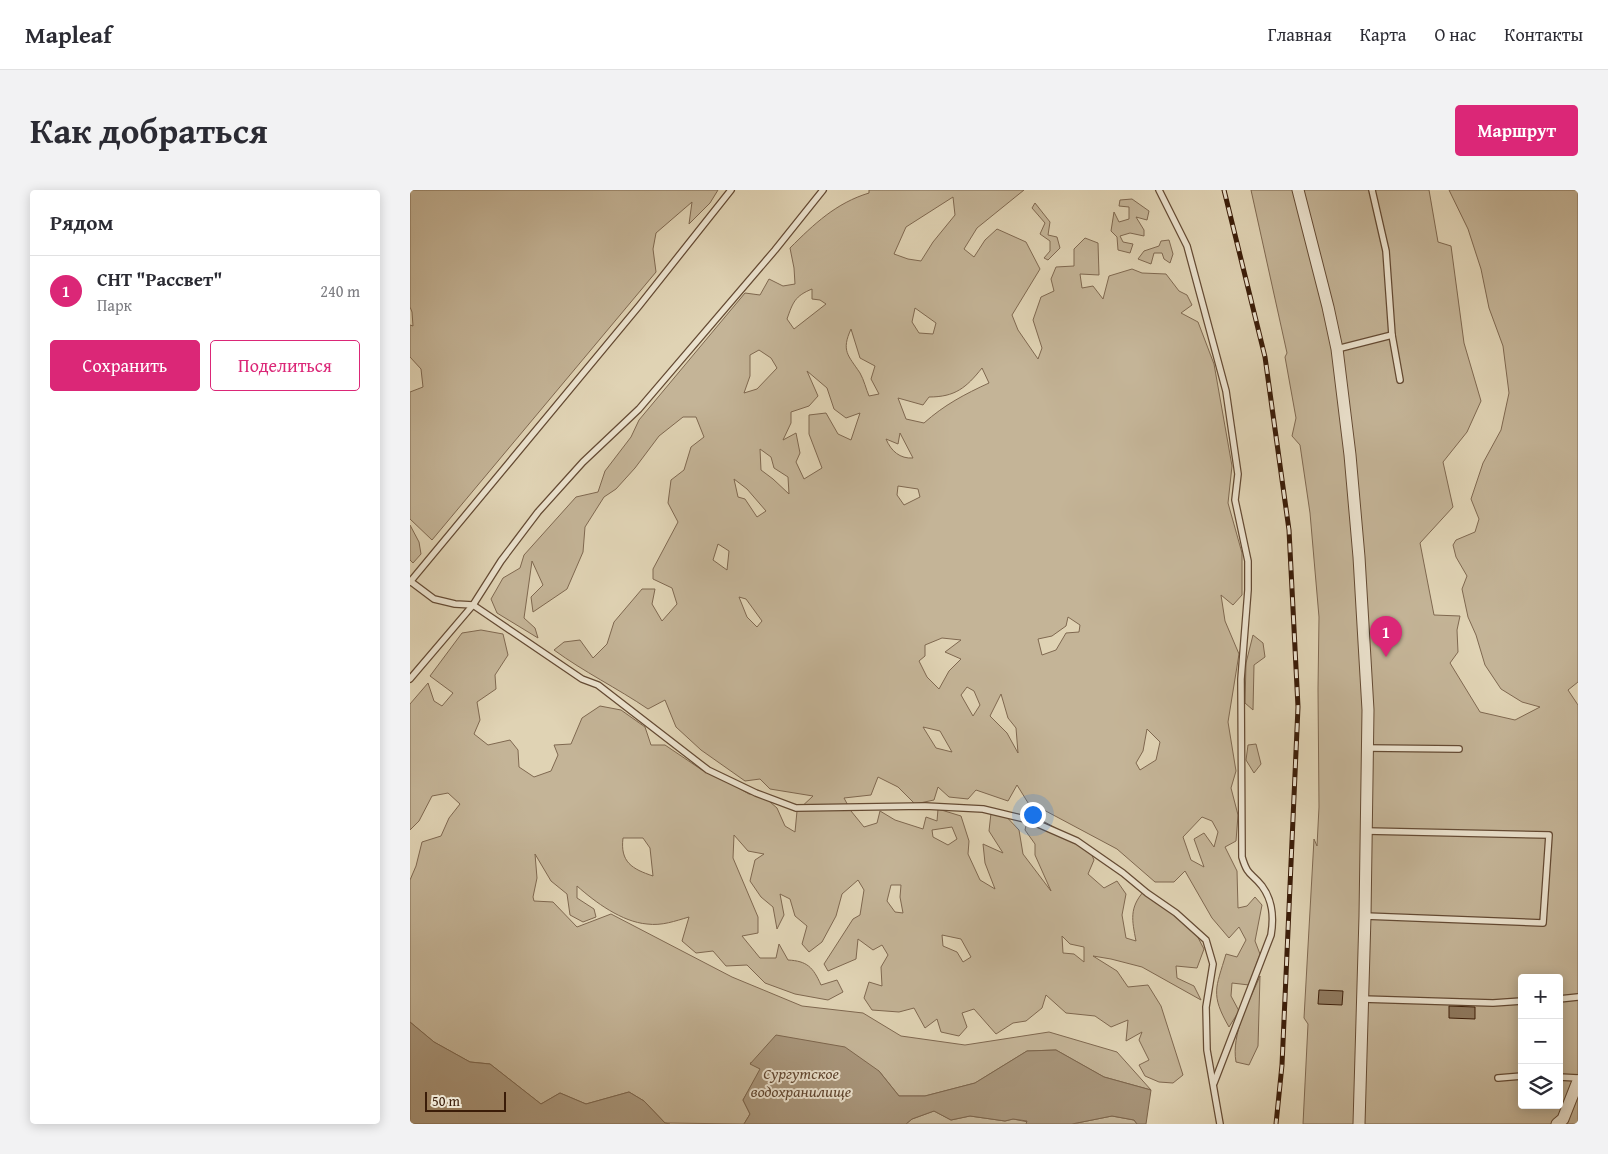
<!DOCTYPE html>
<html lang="ru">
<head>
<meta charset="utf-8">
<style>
  body { margin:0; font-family:"Gentium Book Plus",serif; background:#f2f2f3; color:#2b2b33 }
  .controls { position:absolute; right:15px; bottom:15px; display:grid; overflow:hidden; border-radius:5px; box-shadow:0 2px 12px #0003 }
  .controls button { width:45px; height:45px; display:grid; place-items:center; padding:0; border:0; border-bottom:1px solid #e1e1e2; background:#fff; color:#2b2b33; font:25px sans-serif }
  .scale { position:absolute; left:15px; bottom:12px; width:81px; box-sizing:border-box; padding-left:5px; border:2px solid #3a1c08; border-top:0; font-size:14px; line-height:18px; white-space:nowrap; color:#3a1c08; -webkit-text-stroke:4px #ebe2ce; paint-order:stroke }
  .you { position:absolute; left:622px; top:624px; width:18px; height:18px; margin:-12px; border:4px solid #fff; border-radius:50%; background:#1a73e8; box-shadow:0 0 0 8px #1a73e833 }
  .badge { display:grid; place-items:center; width:32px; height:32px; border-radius:50%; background:#db2777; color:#fff; font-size:16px; font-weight:700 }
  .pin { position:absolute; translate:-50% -41px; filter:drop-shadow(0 1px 2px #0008) }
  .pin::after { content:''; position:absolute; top:26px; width:18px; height:15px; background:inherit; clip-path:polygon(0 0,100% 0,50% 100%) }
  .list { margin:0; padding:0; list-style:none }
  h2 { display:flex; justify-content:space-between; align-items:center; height:65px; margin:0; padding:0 20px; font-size:21px }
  h2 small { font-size:16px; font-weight:400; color:#7c7c81 }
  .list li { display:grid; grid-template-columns:32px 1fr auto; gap:15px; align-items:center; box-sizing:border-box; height:70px; padding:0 20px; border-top:1px solid #e1e1e2 }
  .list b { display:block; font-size:19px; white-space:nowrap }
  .list p { margin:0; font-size:16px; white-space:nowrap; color:#7c7c81 }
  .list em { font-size:16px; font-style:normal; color:#7c7c81 }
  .actions { display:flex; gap:10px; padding:15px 20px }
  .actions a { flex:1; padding:11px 0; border:1px solid #db2777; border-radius:5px; text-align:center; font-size:18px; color:#db2777 }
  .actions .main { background:#db2777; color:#fff }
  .icon { flex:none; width:28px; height:28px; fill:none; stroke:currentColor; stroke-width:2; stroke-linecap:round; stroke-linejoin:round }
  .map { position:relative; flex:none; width:1168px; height:934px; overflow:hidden; border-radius:5px }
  header { display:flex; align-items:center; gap:30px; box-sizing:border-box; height:70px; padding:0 25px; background:#fff; border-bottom:1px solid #e1e1e2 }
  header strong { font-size:24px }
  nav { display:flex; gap:28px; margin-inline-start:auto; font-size:18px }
  .intro { display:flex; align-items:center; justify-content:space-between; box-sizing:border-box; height:120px; padding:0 30px }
  h1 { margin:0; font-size:35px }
  .button { padding:12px 22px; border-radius:5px; background:#db2777; color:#fff; font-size:18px; font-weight:700 }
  main { display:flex; gap:30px; padding:0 30px }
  aside { flex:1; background:#fff; border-radius:5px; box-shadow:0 2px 12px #0003 }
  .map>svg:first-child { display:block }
  .green { fill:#c4b497; stroke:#7f6850; fill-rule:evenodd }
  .water { fill:#a8957a; stroke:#7c654c }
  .building { fill:#907b61; stroke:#3a1c08 }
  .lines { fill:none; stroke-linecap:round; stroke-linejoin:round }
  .lane-casing { stroke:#644a33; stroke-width:8 }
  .street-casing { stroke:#644a33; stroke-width:13 }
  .lane { stroke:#ebe2ce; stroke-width:5.5 }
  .street { stroke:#ebe2ce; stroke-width:11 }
  .rail-casing { stroke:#3a1c08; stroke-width:5 }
  .rail { stroke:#ebe2ce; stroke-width:3; stroke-dasharray:9; stroke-linecap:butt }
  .labels { text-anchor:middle; stroke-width:4; stroke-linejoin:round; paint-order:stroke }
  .water-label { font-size:16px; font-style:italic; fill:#604630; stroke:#ebe2ce }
</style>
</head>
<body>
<header>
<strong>Mapleaf</strong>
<nav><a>Главная</a><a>Карта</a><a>О нас</a><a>Контакты</a></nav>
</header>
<div class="intro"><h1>Как добраться</h1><a class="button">Маршрут</a></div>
<main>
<aside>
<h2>Рядом<small></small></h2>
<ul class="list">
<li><span class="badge">1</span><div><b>СНТ &quot;Рассвет&quot;</b><p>Парк</p></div><em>240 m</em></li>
</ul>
<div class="actions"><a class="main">Сохранить</a><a>Поделиться</a></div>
</aside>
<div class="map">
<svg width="1168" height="934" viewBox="0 0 1168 934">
  <rect width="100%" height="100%" fill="#e0d3b4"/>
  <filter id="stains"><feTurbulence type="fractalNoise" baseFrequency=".004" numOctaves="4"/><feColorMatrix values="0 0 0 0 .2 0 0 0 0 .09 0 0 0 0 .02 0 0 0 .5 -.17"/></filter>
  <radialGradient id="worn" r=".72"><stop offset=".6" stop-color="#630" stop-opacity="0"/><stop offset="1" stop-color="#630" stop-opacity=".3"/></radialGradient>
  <!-- green -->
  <g class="green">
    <polygon points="0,0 308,0 300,13 279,34 282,12 246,43 243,59 246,82 22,350 0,329 0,202 13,197 11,179 0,167 0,135 3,136 2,122 0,117"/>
    <path d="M459,0H614L567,38L554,59L564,67L575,50L587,39L616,52L630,79L602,125L608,140L628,169L632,158L623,130L631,107L644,101L641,89L646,77L664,76V59L675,48L688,53L689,85L670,84L672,98L683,96L693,109L699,86L722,79L732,83L756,84L769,101L777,105L782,115L771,123L788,132L804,174L822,276L818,313L832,363V405L823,415L811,405L815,431L829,464L818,532L826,581L821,598L828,625L826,651L815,657L827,681L828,718L837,716L845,707L852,715L845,751L850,764L839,795L822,793L821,806L829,821L819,837C800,804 806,798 816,764L827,767L836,750L829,737L819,748L802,728L775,681L764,692H745L707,659L632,619L620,616L607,595L598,611L566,600L558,609L539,607L528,597L524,610L505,614L488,597L468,587L461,605L434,608L441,621L454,637L467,633L470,621L485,630L513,639L516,627L527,631L528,619L551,626L559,651L558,664L570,690L585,699L575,673L573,654L593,663L579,641L581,623L590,620L609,640L613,664L641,701L625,665V654L615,640L618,627L633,631L678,656L684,670L678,684L694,698L707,691L716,704L712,725L716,748L726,751C722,730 719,718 734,701L784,740L794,759L787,778L766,776L767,788L784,796L791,810L732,777L701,769L683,766L707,781L718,797L738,795L751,816L773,885L763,893L749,892L735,886L729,875L739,870L729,850L732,842L716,851L718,830L701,837L685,826L656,823L636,805L632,818L616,831L603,833L586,844L564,819L552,823L557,837L549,846L531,842L527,829L515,838L504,818L489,822L462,820L454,808L459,792L472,796L471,777L478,765L472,755L463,760L448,749L446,769L418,781L414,774L443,729L450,725L454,700L448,690L432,704L426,726L412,752L399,762L392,754L397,736L385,726L380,709L370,704L374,725L367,739L363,717L351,707L340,691L345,670L354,664L338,661L324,645L323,668L348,727V743L332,746L350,768H366L369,754L378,770C397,771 403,777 411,795L427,790L433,802L418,810L385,804L355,793L337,775L316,776L303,761L286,763L272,751L279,727C265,731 252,736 237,734C212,732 185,712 167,696V708L184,719L186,727L173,732L160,725L157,704L141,691L125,664L127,688L123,707L124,711L143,712L167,737L201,724L322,787L392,816L453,823L491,846L555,855L639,842L707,862L741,900L694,887L646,860L617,861L565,893L515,906H489L469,881L340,873L351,879L333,910L340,924L334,934L255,933L234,911L219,902L176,914L150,903L131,914L80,874L60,872L24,852L0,832V690L6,676L12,652L31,646L39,628L50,614L38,603L22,606L9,631L0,640V514L18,493L24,511L32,516L43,503L20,486L52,443L71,440L93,444L98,465L85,485L86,499L67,512L70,530L64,544L78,555L100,550L108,560L109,577L124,587L141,581L148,565L144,555L161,554L172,528L190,516L211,520L235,537L241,555H255L292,580L306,581L311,588L339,604L352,605L367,618L375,636L385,642L387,621L403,606L360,599L350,589L335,591L291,560L266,537L255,510L238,519C207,498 174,482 144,460L154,452L170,450L183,468L197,454L204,432L232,399H245L242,414L252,431L267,414L262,398L243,389V379L268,332L258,313L261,290L274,280L281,257L294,247L286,227H273L249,246L225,278L206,299L194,307L175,337L173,362L157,399L123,422L121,407L133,395L122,371L114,428L125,438L128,448L87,423L81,409L93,388L110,378L114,365L166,307L188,302L195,281L221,247L229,230L335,103L350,105L359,89L373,96L385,94L384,78L380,58C404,34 426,13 459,3ZM543,7L545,25L523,52L511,71L498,69L484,64L496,37ZM402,99V109L410,110L416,114L384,139L377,129C383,112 385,106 402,99ZM505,118L526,133L523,144L509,143L502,132ZM441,139L450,168L465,176L461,189L469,204L459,206C456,199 454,190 450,183C438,165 431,161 441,139ZM349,160L361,168L367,178L347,199L334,203L340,186V165ZM572,178L579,193C555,204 534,215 514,233L496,229L488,208L513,215L519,207C545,207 556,198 572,178ZM397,181L417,198L424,219L436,228L450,223L441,250L428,244L416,223L399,225V244L412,278L394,289L386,272L390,263L386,243L373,250L381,233V222L399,216L408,206ZM490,243L503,268C490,269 481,261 476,249L488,254ZM350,259L361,267L364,278L378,287L379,304L363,289L351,280ZM324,289L337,299L356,321L347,327L335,309L328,307ZM488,296L508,299L510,307L494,315L487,305ZM308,354L319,361L317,380L303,370ZM329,407L336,409L352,431L347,437L337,427ZM658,427L670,435L669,442L656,443L646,460L632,465L628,449L642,446L656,436ZM532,448L551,450L535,462L551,469L539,481L529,499L517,487L509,471L515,466V455ZM557,497L564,501L570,515L563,526L551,505ZM591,504L598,528L606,538L608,563L597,543L580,526ZM513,537L530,541L542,562L526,558ZM737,539L750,552L746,570L730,580L726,573L733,561ZM792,627L802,631L808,642L804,657L794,643L784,649L794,677L781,670L773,647ZM542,637L547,649L538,655L523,647L522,640ZM213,648H233L240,658L243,686C222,679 210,672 213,648ZM481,695H491L490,707L493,723L485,722L477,711ZM532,745L551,749L561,767L553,772L547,762L533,756ZM652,746L660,754L674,757V772L664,764L653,763Z"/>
    <path d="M841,0H1019L1028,52L1041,56L1054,153L1071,211L1057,242L1033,272L1043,317L1010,353L1024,425L1050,426L1047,440L1048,462L1040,473L1070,522L1105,530L1130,517L1112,512L1091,499L1075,475L1066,445L1058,427L1052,399L1057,386L1046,367L1043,355L1046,350L1065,342L1069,329L1061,309L1073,273L1091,240L1099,203L1093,156L1079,118L1071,79L1058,39L1039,0H1168V492L1158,500L1168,515V934H893L898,834L894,828L904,649L907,656L909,617L908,499L909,427L900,323L890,255L882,246L886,228L875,167L877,163ZM1112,788H1149V915H1112Z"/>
    <polygon points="722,9 739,21 737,30 726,27 734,40 734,46 720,43 710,46 713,52 723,54 720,63 708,60 707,47 701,41 704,22 709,32 719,29 719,17 709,16 710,10"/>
    <polygon points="625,13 640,32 638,45 647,47 650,58 638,70 634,68 640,61 640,51 630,44 635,33 622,18"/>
    <polygon points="759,50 763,64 760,73 754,69 752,63 744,63 741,74 728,69 734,61 749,56 751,51"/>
    <polygon points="0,335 9,352 11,364 3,373 0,370"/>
    <polygon points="843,445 853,453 855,467 844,475 843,520 835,513 836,473"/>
    <polygon points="846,554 851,574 844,583 836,570 838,555"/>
    <path d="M850,786L848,856L839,875L826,872C821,844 839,812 850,786Z"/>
    <polygon points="524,921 541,930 560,926 595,931 603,929 618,932 616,934 496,934 502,929"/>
    <polygon points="702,926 724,930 727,934 662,934"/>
  </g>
  <!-- water -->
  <g class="water">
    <polygon points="0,832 24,852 60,872 80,874 131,914 150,903 176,914 219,902 234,911 255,933 260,934 0,934"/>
    <polygon points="366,845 435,857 469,881 489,906 515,906 565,893 617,861 646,860 694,887 741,900 736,934 727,934 724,930 702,926 662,934 616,934 617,931 603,929 595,931 560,926 541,930 524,921 502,929 496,934 334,934 340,924 333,910 350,879 340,874"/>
  </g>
  <!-- building -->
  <g class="building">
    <polygon points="909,800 933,801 932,815 908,814"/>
    <polygon points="1039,816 1065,817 1065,829 1039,828"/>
  </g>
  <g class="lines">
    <!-- lane casing -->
    <g class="lane-casing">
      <g id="lane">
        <path d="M749,0L777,56L816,201L828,284L825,310L838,371V400L831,489L832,667C838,687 841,682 852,696C863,711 864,727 861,745L804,893"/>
        <polyline points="962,0 976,61 982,145 990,190"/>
        <polyline points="927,159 982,145"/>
        <polyline points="0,391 24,409 45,414 63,415 172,489 188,495 298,580 346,603 386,618 515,616 573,619 619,630 667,651 713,683 737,703 766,723 796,750 803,774 796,817 797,860 810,934"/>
        <polyline points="0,392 229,116 321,0"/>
        <polyline points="0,489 63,415 91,371 128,322 173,272 229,219 365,60 413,0"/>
        <polyline points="957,558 1049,559"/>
        <polyline points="955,726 1133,733 1139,645 956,641"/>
        <polyline points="952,809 1083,813 1112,811"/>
        <polyline points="1149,809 1168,807"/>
        <polyline points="1149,887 1168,888"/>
        <polyline points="1088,888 1112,886"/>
      </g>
    </g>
    <!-- street casing -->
    <g class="street-casing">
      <g id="street">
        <polyline points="888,0 918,117 927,159 940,265 949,367 958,520 955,726 949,934"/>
        <polyline points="1147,934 1153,929 1168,891"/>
      </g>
    </g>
    <!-- lane -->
    <use href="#lane" class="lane"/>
    <!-- street -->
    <use href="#street" class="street"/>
    <!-- rail casing -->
    <g class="rail-casing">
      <polyline id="rail" points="814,0 855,167 879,340 888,517 872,875 866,934"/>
    </g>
    <!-- rail -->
    <use href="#rail" class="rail"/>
  </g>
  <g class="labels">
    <!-- water labels -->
    <g class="water-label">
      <text x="391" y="889">Сургутское<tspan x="391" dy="18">водохранилище</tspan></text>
    </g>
  </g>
  <rect width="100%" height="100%" filter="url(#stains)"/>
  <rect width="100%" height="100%" fill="url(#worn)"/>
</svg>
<div class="controls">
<button>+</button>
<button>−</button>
<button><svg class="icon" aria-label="layers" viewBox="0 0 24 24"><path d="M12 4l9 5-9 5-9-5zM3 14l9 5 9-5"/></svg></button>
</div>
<div class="scale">50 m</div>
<div class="you"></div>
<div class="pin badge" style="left:976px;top:467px">1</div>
</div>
</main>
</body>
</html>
